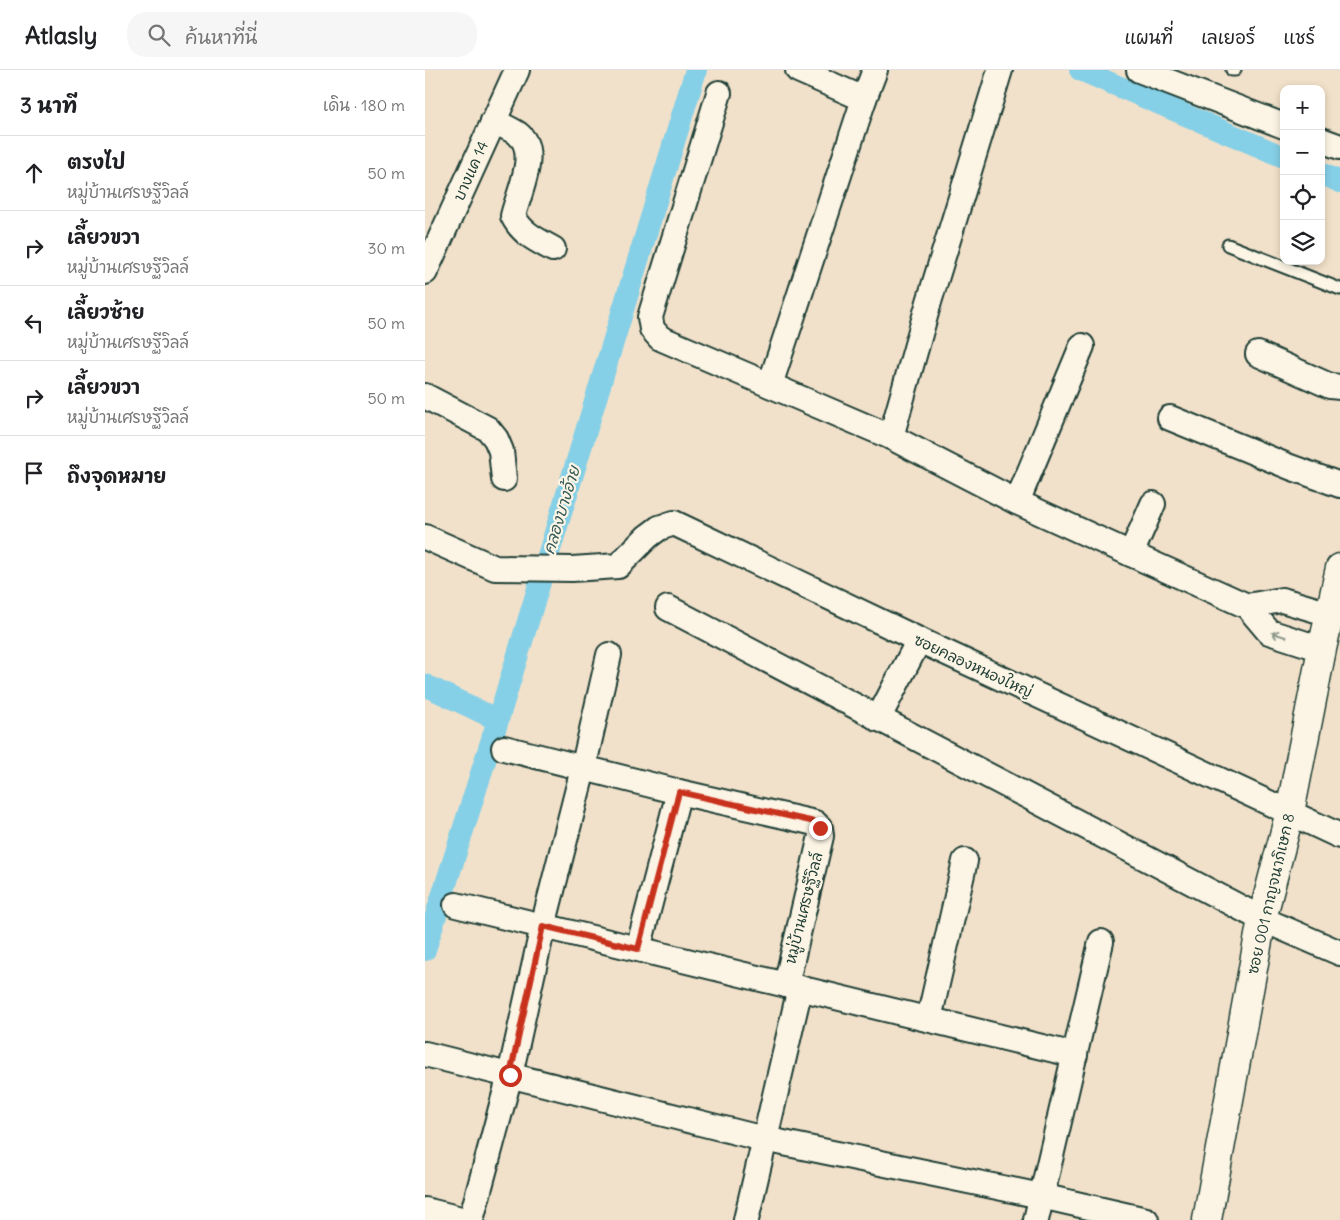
<!DOCTYPE html>
<html lang="th">
<head>
<meta charset="utf-8">
<style>
  body { margin:0; font-family:Delius,"Playpen Sans Thai",sans-serif; background:#f6f6f6; color:#202124 }
  .controls { position:absolute; right:15px; top:15px; display:grid; overflow:hidden; border-radius:10px; box-shadow:0 2px 8px #0003 }
  .controls button { width:45px; height:45px; display:grid; place-items:center; padding:0; border:0; border-bottom:1px solid #e0e0e0; background:#fff; color:#202124; font:25px sans-serif }
  .stop { position:absolute; width:15px; height:15px; margin:-11px; border:4px solid #c8321e; border-radius:50%; background:#fff }
  .stop.end { background:#c8321e; border-color:#fff; box-shadow:0 1px 5px #0008 }
  .list { margin:0; padding:0; list-style:none }
  h2 { display:flex; justify-content:space-between; align-items:center; height:65px; margin:0; padding:0 20px; font-size:21px }
  h2 small { font-size:16px; font-weight:400; color:#757577 }
  .list li { display:grid; grid-template-columns:32px 1fr auto; gap:15px; align-items:center; box-sizing:border-box; height:75px; padding:0 20px; border-top:1px solid #e0e0e0 }
  .list b { display:block; font-size:19px; white-space:nowrap }
  .list p { margin:0; font-size:16px; white-space:nowrap; color:#757577 }
  .list em { font-size:16px; font-style:normal; color:#757577 }
  .icon { flex:none; width:28px; height:28px; fill:none; stroke:currentColor; stroke-width:2; stroke-linecap:round; stroke-linejoin:round }
  .map { position:relative; flex:none; width:915px; height:1150px; overflow:hidden }
  header { display:flex; align-items:center; gap:30px; box-sizing:border-box; height:70px; padding:0 25px; background:#fff; border-bottom:1px solid #e0e0e0 }
  header strong { font-size:24px }
  nav { display:flex; gap:28px; margin-inline-start:auto; font-size:18px }
  .search { width:350px; height:45px; background:#f6f6f6; display:flex; align-items:center; gap:12px; box-sizing:border-box; padding:0 18px; border-radius:20px; color:#757577; font-size:19px }
  main { display:flex }
  aside { flex:1; background:#fff }
  .map>svg:first-child { display:block }
  .lines { fill:none; stroke-linecap:round; stroke-linejoin:round }
  .canal { stroke:#86d0e7; stroke-width:22 }
  .lane-casing { stroke:#1f3d34; stroke-width:15 }
  .street-casing { stroke:#1f3d34; stroke-width:28 }
  .secondary-casing { stroke:#1f3d34; stroke-width:31 }
  .lane { stroke:#fcf5e5; stroke-width:11 }
  .street { stroke:#fcf5e5; stroke-width:24 }
  .secondary { stroke:#fcf5e5; stroke-width:28 }
  .oneway { stroke:#8e998c }
  .route { stroke:#c8321e; stroke-width:6 }
  .labels { text-anchor:middle; stroke-width:4.5; stroke-linejoin:round; paint-order:stroke }
  .street-label { font-size:15px; fill:#1f3d34; stroke:#fcf5e5 }
  .water-label { font-size:16px; font-style:italic; fill:#345a58; stroke:#fcf5e5 }
</style>
</head>
<body>
<header>
<strong>Atlasly</strong>
<div class="search"><svg class="icon" aria-label="search" viewBox="0 0 24 24"><circle cx="10" cy="10" r="6"/><path d="M15 15l6 6"/></svg>ค้นหาที่นี่</div>
<nav><a>แผนที่</a><a>เลเยอร์</a><a>แชร์</a></nav>
</header>
<main>
<aside>
<h2>3 นาที<small>เดิน · 180 m</small></h2>
<ul class="list">
<li><svg class="icon" aria-label="ahead" viewBox="0 0 24 24"><path d="M12 20V5M6 11l6-6 6 6"/></svg><div><b>ตรงไป</b><p>หมู่บ้านเศรษฐีวิลล์</p></div><em>50 m</em></li>
<li><svg class="icon" aria-label="right" viewBox="0 0 24 24"><path d="M7 20v-9h11M14 6l5 5-5 5"/></svg><div><b>เลี้ยวขวา</b><p>หมู่บ้านเศรษฐีวิลล์</p></div><em>30 m</em></li>
<li><svg class="icon" aria-label="left" viewBox="0 0 24 24"><path d="M17 20v-9H6M10 6l-5 5 5 5"/></svg><div><b>เลี้ยวซ้าย</b><p>หมู่บ้านเศรษฐีวิลล์</p></div><em>50 m</em></li>
<li><svg class="icon" aria-label="right" viewBox="0 0 24 24"><path d="M7 20v-9h11M14 6l5 5-5 5"/></svg><div><b>เลี้ยวขวา</b><p>หมู่บ้านเศรษฐีวิลล์</p></div><em>50 m</em></li>
<li><svg class="icon" aria-label="arrive" viewBox="0 0 24 24"><path d="M6 21V4h12l-3 4 3 4H6"/></svg><div><b>ถึงจุดหมาย</b></div></li>
</ul>
</aside>
<div class="map">
<svg width="915" height="1150" viewBox="0 0 915 1150">
  <rect width="100%" height="100%" fill="#f2e1ca"/>
  <filter id="ink" filterUnits="userSpaceOnUse"><feTurbulence type="fractalNoise" baseFrequency=".02" numOctaves="2"/><feDisplacementMap in="SourceGraphic" scale="10" xChannelSelector="R" yChannelSelector="G"/><feConvolveMatrix kernelMatrix="1 2 1 2 8 2 1 2 1" color-interpolation-filters="sRGB"/></filter>
  <g filter="url(#ink)">
    <g class="lines">
      <!-- canal -->
      <g class="canal">
        <polyline points="655,0 859,87"/>
        <polyline points="896,103 915,112"/>
        <polyline points="0,615 73,650"/>
        <polyline points="0,880 73,650 271,0"/>
      </g>
      <!-- lane casing -->
      <g class="lane-casing">
        <g id="lane">
          <polyline points="807,0 810,0"/>
          <polyline points="803,175 915,219"/>
        </g>
      </g>
      <!-- street casing -->
      <g class="street-casing">
        <g id="street">
          <polyline points="714,0 859,56"/>
          <polyline points="294,23 225,247 227,259 235,268 466,367 592,432 706,484 822,536 844,562 897,579"/>
          <polyline points="439,29 450,0"/>
          <path d="M68,51C76,55 86,59 93,64C115,81 93,124 88,146C97,164 112,170 128,179"/>
          <polyline points="896,70 915,77"/>
          <polyline points="0,202 92,0"/>
          <polyline points="833,284 905,316 915,317"/>
          <polyline points="345,315 439,29 373,0"/>
          <polyline points="0,326 63,359 71,369 76,381 79,409"/>
          <polyline points="745,348 865,397 915,415"/>
          <polyline points="466,367 504,232 575,0"/>
          <polyline points="592,432 657,276"/>
          <polyline points="0,467 70,498 147,499 193,496 222,467 234,458 249,453 494,570 915,766"/>
          <polyline points="706,484 728,434"/>
          <polyline points="822,536 857,530 905,544"/>
          <polyline points="243,538 837,849 915,883"/>
          <polyline points="453,649 494,570"/>
          <polyline points="79,678 254,722 390,753 395,758 396,766 361,915"/>
          <polyline points="31,835 650,985"/>
          <polyline points="213,879 254,722"/>
          <polyline points="504,949 540,791"/>
          <polyline points="0,984 339,1069 616,1126 721,1150"/>
          <polyline points="0,1140 40,1150"/>
          <polyline points="46,1150 85,1005 118,856 158,699 184,585"/>
          <polyline points="321,1150 375,918"/>
          <polyline points="611,1150 676,872"/>
        </g>
      </g>
      <!-- secondary casing -->
      <g class="secondary-casing">
        <polyline id="secondary" points="782,1150 837,849 865,742 897,579 915,498"/>
      </g>
      <!-- lane -->
      <use href="#lane" class="lane"/>
      <!-- street -->
      <use href="#street" class="street"/>
      <!-- secondary -->
      <use href="#secondary" class="secondary"/>
    </g>
    <!-- one-way arrows -->
    <defs><path id="oneway-shaft" d="M-6 0H5M1.5-3L5.5 0L1.5 3" fill="none" stroke-width="1.6" stroke-linecap="round" stroke-linejoin="round" transform="scale(1.25)"/></defs>
    <use class="oneway" href="#oneway-shaft" transform="translate(854 565) rotate(-162)"/>
  </g>
  <g class="lines" filter="url(#ink)">
    <!-- route -->
    <polyline class="route" points="85,1005 118,856 213,879 254,722 390,752 395,758"/>
  </g>
  <g class="labels">
    <!-- street labels -->
    <g class="street-label">
      <text transform="translate(46 101) rotate(-66)" y="5">บางแค 14</text>
      <text transform="translate(548 596) rotate(25)" y="5">ซอยคลองหนองใหญ่</text>
      <text transform="translate(846 824) rotate(-77)" y="5">ซอย 001 กาญจนาภิเษก 8</text>
      <text transform="translate(379 838) rotate(-76)" y="5">หมู่บ้านเศรษฐีวิลล์</text>
    </g>
    <!-- water labels -->
    <g class="water-label">
      <text transform="translate(136 440) rotate(-73)" y="6">คลองบางอ้าย</text>
    </g>
  </g>
</svg>
<div class="controls">
<button>+</button>
<button>−</button>
<button><svg class="icon" aria-label="locate" viewBox="0 0 24 24"><circle cx="12" cy="12" r="6"/><path d="M12 2v4M12 18v4M2 12h4M18 12h4"/></svg></button>
<button><svg class="icon" aria-label="layers" viewBox="0 0 24 24"><path d="M12 4l9 5-9 5-9-5zM3 14l9 5 9-5"/></svg></button>
</div>
<div class="stop" style="left:85px;top:1005px"></div>
<div class="stop end" style="left:395px;top:758px"></div>
</div>
</main>
</body>
</html>
